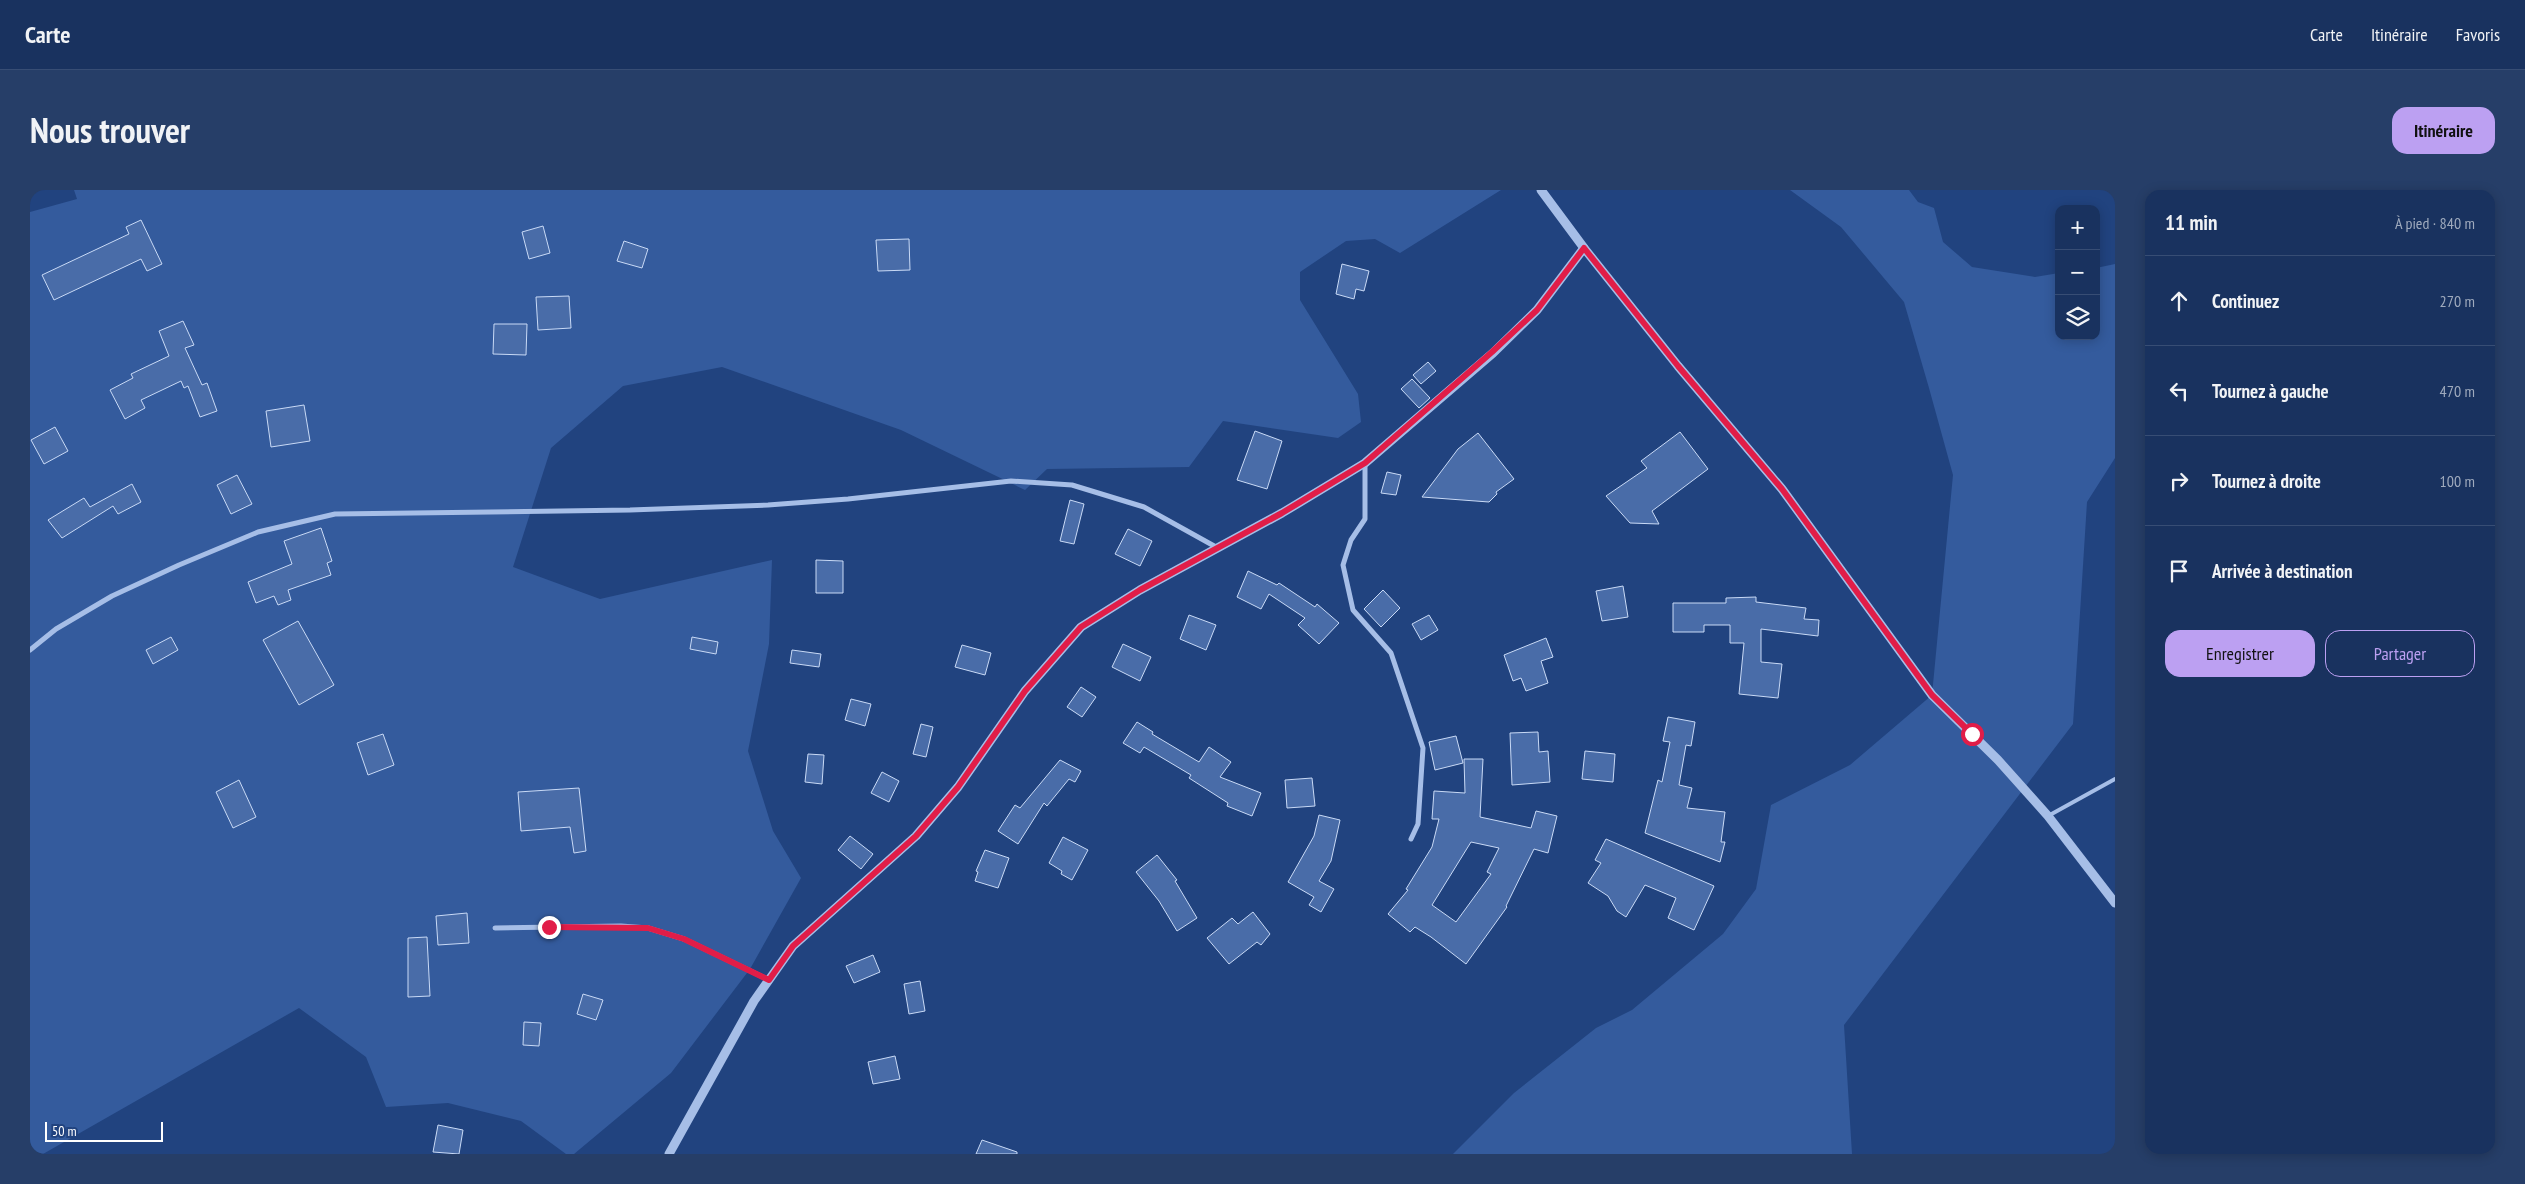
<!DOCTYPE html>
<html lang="fr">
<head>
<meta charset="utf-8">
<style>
  body { margin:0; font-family:"PT Sans Narrow",sans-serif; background:#263e68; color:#f1f3f6 }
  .controls { position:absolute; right:15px; top:15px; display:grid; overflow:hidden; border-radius:10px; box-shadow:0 2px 12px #0003 }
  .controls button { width:45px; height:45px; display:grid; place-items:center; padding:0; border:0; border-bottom:1px solid #374d74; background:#19325f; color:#f1f3f6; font:25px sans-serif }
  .scale { position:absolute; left:15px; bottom:12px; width:118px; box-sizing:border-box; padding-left:5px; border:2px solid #fff; border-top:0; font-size:14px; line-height:18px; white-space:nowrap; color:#fff; -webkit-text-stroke:4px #21437f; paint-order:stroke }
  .stop { position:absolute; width:15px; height:15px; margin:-11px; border:4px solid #e11d48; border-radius:50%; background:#fff }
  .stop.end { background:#e11d48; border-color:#fff; box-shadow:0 1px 5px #0008 }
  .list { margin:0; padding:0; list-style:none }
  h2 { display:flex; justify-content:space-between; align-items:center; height:65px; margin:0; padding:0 20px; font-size:21px }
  h2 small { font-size:16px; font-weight:400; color:#9faabd }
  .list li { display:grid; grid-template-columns:32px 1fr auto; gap:15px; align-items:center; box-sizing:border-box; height:90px; padding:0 20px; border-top:1px solid #374d74 }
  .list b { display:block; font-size:19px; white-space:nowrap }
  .list em { font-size:16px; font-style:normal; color:#9faabd }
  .actions { display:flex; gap:10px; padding:15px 20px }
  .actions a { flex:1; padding:11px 0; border:1px solid #bca0f2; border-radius:15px; text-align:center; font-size:18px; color:#bca0f2 }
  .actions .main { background:#bca0f2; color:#111 }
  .icon { flex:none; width:28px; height:28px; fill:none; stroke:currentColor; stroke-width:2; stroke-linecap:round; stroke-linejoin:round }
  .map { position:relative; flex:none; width:2085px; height:964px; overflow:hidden; border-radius:15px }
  header { display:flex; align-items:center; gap:30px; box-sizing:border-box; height:70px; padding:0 25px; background:#19325f; border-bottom:1px solid #374d74 }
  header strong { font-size:24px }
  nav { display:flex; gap:28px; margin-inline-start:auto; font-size:18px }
  .intro { display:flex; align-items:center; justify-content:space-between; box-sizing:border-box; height:120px; padding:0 30px }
  h1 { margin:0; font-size:35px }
  .button { padding:12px 22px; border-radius:15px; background:#bca0f2; color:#111; font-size:18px; font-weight:700 }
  main { display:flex; gap:30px; padding:0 30px }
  aside { flex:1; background:#19325f; border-radius:15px; box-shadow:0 2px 12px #0003 }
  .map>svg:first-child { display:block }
  .green { fill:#345b9d }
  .building { fill:#496ca8; stroke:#c9daf6; fill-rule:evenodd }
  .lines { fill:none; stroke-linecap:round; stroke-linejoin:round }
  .service { stroke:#a6bee7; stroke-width:4 }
  .minor { stroke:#a6bee7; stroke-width:5 }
  .tertiary { stroke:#a6bee7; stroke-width:9 }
  .route { stroke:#e11d48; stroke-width:6 }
</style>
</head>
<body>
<header>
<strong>Carte</strong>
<nav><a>Carte</a><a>Itinéraire</a><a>Favoris</a></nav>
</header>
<div class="intro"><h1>Nous trouver</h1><a class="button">Itinéraire</a></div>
<main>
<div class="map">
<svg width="2085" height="964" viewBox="0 0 2085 964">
  <rect width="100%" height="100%" fill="#21437f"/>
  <!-- green -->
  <g class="green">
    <polygon points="44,0 1471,0 1370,63 1345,49 1316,51 1270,82 1270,110 1328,204 1331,232 1308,248 1193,231 1159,277 1017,279 995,300 871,240 692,177 593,196 521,258 483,377 570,409 742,370 739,454 718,561 743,641 771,688 720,779 641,883 544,964 536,964 491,931 418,913 356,917 336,867 269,818 13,964 0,964 0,22 47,9"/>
    <polygon points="1760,0 1879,0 1888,12 1904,18 1913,52 1942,77 2005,87 2029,83 2029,146 2066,146 2066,78 2085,74 2085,268 2057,312 2043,534 1814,835 1822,964 1423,964 1484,903 1566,838 1602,820 1693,744 1726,699 1741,615 1820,575 1902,505 1923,285 1899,198 1874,112 1811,37"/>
  </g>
  <!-- building -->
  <g class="building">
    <polygon points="111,30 132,74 117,81 111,69 24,110 12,85 99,44 96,37"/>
    <polygon points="513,36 520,63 499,69 492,42"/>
    <polygon points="879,49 880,80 848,81 846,50"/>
    <polygon points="594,51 618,59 612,78 587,71"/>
    <polygon points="1312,74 1339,81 1334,101 1326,99 1324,109 1306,104"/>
    <polygon points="539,106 541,138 508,140 506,107"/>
    <polygon points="153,131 164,155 155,158 172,195 177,193 187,221 170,227 158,196 154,198 151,191 111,210 115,218 95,229 80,200 103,188 101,184 139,166 129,141"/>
    <polygon points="464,134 497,134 496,165 463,164"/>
    <polygon points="1398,172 1406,181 1391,194 1383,185"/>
    <polygon points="1382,189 1400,208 1389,218 1371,199"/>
    <polygon points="274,215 280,251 241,257 236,221"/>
    <polygon points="25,237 38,261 14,274 1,250"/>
    <polygon points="1225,241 1252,251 1237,299 1207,290"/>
    <polygon points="1650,242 1678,279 1622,321 1629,334 1600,333 1576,306 1617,278 1611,271"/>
    <polygon points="1448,243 1484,289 1466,302 1467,304 1459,312 1392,307 1428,259"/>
    <polygon points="1357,282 1371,285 1366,305 1351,303"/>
    <polygon points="207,285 222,314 201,324 187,295"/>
    <polygon points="102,294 111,312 88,324 83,316 32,348 18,330 54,308 60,317"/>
    <polygon points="1040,310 1054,314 1044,354 1030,351"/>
    <polygon points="291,338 302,371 297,373 301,385 258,400 261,410 248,415 244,406 226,413 218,392 262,374 254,351"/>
    <polygon points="1098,339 1122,351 1110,376 1085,364"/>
    <polygon points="786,370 813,371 813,403 786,403"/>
    <polygon points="1218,381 1247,395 1249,393 1285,417 1287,414 1309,433 1289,454 1268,435 1275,428 1239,404 1231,419 1207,407"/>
    <polygon points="1593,396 1598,427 1572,431 1566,401"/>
    <polygon points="1353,400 1370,418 1351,437 1334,419"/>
    <polygon points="1726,407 1726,412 1776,418 1774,429 1789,430 1788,446 1731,439 1731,472 1752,474 1748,508 1709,504 1714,453 1700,453 1700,435 1674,435 1674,442 1643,442 1643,413 1696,413 1696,408"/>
    <polygon points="1159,425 1186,435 1176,460 1150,449"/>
    <polygon points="1399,425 1408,440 1391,450 1382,434"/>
    <polygon points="268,431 304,495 269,515 233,450"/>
    <polygon points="141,447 148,460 123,474 116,460"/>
    <polygon points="662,447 688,452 686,464 660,459"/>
    <polygon points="1516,448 1523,467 1511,471 1518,493 1496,501 1491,488 1483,491 1474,465"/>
    <polygon points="1093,454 1121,467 1110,491 1082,477"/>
    <polygon points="932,455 961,463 955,485 925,477"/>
    <polygon points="762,460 791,464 789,477 760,473"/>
    <polygon points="1051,497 1066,507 1052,527 1037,517"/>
    <polygon points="821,509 841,514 835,536 815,530"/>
    <polygon points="1638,527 1665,532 1661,556 1656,555 1649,595 1662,598 1657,618 1695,622 1691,652 1695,652 1690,672 1615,643 1628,590 1632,592 1640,552 1633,551"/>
    <polygon points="1107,532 1123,542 1122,544 1169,572 1179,557 1201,572 1190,587 1231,603 1222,626 1197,616 1198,613 1159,588 1161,585 1114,557 1110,563 1093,553"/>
    <polygon points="891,534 903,537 896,567 883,564"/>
    <polygon points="1508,542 1509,562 1518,561 1520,592 1482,595 1480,543"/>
    <polygon points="353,544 364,575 338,585 327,553"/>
    <polygon points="1426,546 1433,573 1405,580 1399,552"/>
    <polygon points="1555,561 1585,564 1583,592 1552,589"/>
    <polygon points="778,564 794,565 792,594 775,592"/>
    <path d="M1434,569H1453L1450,627L1501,638L1506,621L1527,626L1518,663L1504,659L1476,716L1477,717L1436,774L1401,747L1385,737L1380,742L1358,724L1378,700L1376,699L1402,657L1409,629H1402L1404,601L1435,603ZM1441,652L1469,658L1457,682L1461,684L1426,732L1402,715Z"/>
    <polygon points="1030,570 1051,581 1045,592 1039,589 1017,616 1014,613 988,654 968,641 985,615 990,618"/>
    <polygon points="852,582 869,591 859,612 841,603"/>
    <polygon points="1282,588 1285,616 1257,618 1255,590"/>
    <polygon points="209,590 226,627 203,638 186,602"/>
    <polygon points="549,598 556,661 544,663 540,637 491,641 488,602"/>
    <polygon points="1289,625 1310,630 1301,671 1289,691 1304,699 1291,722 1279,715 1284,707 1258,692 1284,646"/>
    <polygon points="820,646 843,664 831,679 808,660"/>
    <polygon points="1033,647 1058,660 1042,690 1031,684 1032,681 1019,673"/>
    <polygon points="1576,649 1684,696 1664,740 1638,728 1646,708 1615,695 1596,727 1587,721 1578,706 1558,693 1571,673 1565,670"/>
    <polygon points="955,660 979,668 968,698 945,691 948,682 946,681"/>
    <polygon points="1127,665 1147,690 1145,691 1167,728 1147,741 1129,711 1106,682"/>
    <polygon points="1223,722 1240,744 1231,755 1227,752 1199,774 1177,748 1202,728 1208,734"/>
    <polygon points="437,723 439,753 408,755 406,726"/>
    <polygon points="397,747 400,806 378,807 378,748"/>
    <polygon points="843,765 850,782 824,793 816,776"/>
    <polygon points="890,791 895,821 879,824 874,794"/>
    <polygon points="553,804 573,810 566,830 547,824"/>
    <polygon points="494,832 511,833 509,856 493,855"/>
    <polygon points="865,866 870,889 843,894 838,872"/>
    <polygon points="408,935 433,940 429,964 403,962"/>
    <polygon points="952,950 987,962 987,964 946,964"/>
  </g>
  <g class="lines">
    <!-- service -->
    <polyline class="service" points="2018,626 2085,589"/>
    <!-- minor -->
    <g class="minor">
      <polyline points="1335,273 1335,329 1321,350 1313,375 1323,420 1361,463 1393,558 1388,634 1381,649"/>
      <polyline points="0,460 26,439 82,406 149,375 228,342 305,324 600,320 738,315 818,309 981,291 1042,295 1114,317 1186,357"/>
      <polyline points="465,738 591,736 618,738 654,749 739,790"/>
    </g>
    <!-- tertiary -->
    <g class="tertiary">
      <polyline points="1511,0 1554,58 1648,176 1752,299 1902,505 1968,570 2018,626 2085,713"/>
      <polyline points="639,964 724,811 763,756 886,646 928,597 995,501 1051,437 1110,400 1252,323 1335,273 1463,163 1507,120 1554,58"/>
    </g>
  </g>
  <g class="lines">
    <!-- route -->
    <polyline class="route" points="519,737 618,738 654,749 739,790 763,756 886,646 928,597 995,501 1051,437 1110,400 1252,323 1335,273 1462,162 1507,120 1554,58 1648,176 1752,299 1902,505 1942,544"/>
  </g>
</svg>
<div class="controls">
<button>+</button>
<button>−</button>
<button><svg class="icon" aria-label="layers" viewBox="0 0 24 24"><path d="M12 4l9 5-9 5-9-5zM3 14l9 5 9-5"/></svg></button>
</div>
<div class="scale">50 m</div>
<div class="stop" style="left:1942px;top:544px"></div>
<div class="stop end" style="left:519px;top:737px"></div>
</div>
<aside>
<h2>11 min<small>À pied · 840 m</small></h2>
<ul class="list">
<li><svg class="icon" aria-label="ahead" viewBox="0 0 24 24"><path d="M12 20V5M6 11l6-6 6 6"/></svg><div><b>Continuez</b></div><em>270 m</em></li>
<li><svg class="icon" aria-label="left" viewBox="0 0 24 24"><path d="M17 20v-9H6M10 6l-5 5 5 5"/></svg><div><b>Tournez à gauche</b></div><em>470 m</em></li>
<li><svg class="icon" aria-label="right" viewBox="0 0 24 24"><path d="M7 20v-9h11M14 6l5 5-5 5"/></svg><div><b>Tournez à droite</b></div><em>100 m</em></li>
<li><svg class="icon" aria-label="arrive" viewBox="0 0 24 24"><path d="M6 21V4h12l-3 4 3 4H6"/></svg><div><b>Arrivée à destination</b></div></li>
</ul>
<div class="actions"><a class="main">Enregistrer</a><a>Partager</a></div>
</aside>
</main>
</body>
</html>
